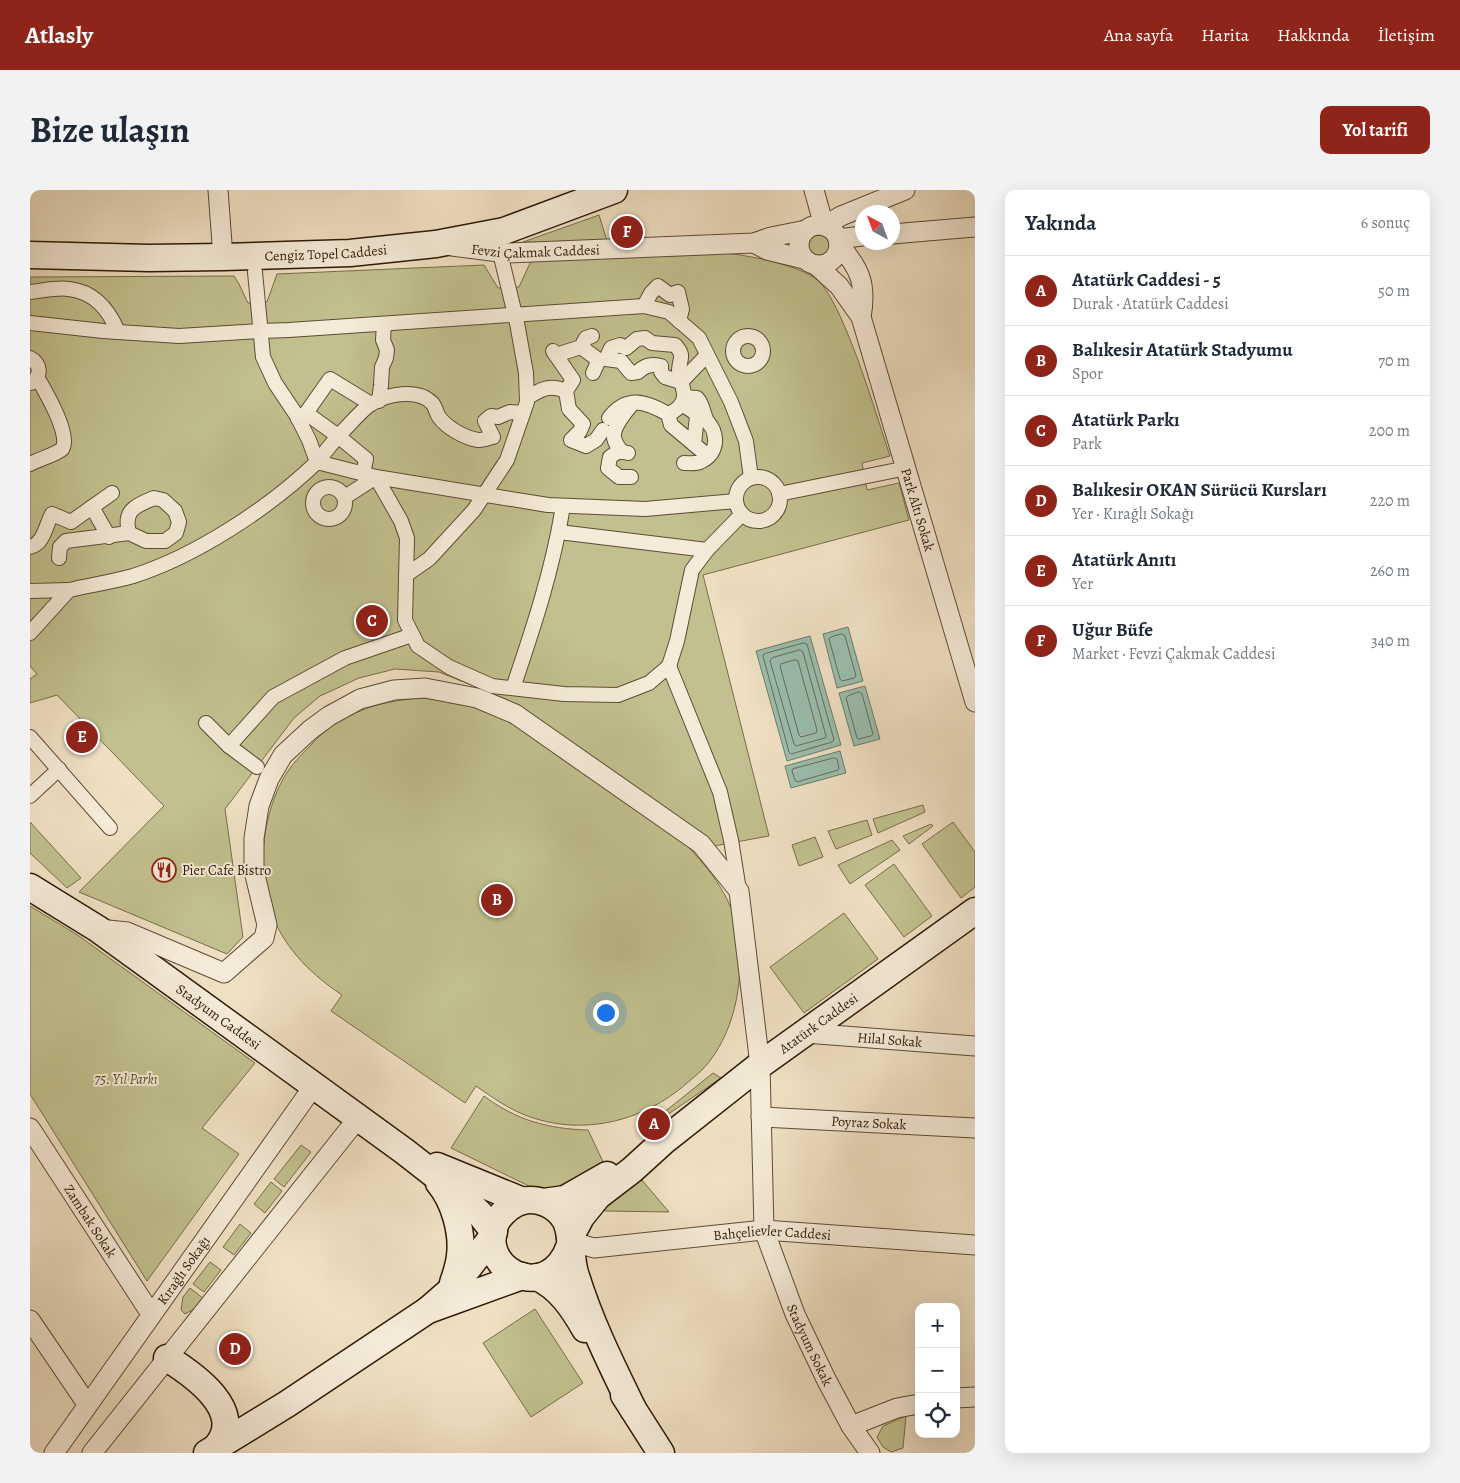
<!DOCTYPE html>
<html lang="tr">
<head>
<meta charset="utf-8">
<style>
  body { margin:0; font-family:Alegreya,serif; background:#f2f2f3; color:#1f2937 }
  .controls { position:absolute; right:15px; bottom:15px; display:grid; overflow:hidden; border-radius:10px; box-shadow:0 5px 20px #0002 }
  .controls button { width:45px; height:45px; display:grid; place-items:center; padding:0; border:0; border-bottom:1px solid #e0e1e3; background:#fff; color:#1f2937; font:25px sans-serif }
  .compass { position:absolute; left:825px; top:15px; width:45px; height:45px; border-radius:50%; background:#fff; box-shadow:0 5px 20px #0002; rotate:319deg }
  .you { position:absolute; left:575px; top:822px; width:18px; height:18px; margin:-12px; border:4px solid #fff; border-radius:50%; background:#1a73e8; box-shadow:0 0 0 8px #1a73e833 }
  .badge { display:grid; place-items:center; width:32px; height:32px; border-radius:50%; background:#8f2418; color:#fff; font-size:16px; font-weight:700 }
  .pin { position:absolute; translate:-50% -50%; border:2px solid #fff; box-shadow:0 1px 5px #0006 }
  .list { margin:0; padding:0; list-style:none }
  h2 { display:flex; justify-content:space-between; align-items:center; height:65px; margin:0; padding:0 20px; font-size:21px }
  h2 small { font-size:16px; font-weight:400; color:#747a83 }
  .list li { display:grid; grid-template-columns:32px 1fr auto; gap:15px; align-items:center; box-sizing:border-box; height:70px; padding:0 20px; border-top:1px solid #e0e1e3 }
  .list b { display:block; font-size:19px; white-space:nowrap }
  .list p { margin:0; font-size:16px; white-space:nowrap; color:#747a83 }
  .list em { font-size:16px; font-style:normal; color:#747a83 }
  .icon { flex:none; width:28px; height:28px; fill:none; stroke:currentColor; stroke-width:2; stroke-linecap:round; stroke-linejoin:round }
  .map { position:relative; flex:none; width:945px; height:1263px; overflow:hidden; border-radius:10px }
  header { display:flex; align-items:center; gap:30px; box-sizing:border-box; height:70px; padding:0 25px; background:#8f2418; color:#fff }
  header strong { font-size:24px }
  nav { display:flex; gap:28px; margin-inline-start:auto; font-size:18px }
  .intro { display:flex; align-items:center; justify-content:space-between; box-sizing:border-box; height:120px; padding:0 30px }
  h1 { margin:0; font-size:35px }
  .button { padding:12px 22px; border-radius:10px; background:#8f2418; color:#fff; font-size:18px; font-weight:700 }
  main { display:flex; gap:30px; padding:0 30px }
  aside { flex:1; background:#fff; border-radius:10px; box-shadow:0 5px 20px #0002 }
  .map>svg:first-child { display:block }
  .green { fill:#c1c08e; stroke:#776d49 }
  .water { fill:#9abeae; stroke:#6e7c6a }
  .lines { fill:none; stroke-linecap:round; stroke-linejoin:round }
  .shore { stroke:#646c59; stroke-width:1 }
  .pedestrian-casing { stroke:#5e4c34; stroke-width:16 }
  .minor-casing { stroke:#5e4c34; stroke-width:21 }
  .secondary-casing { stroke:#2d1a04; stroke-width:29 }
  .pedestrian { stroke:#f5ebd8; stroke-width:14 }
  .minor { stroke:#f5ebd8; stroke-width:19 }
  .secondary { stroke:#f5ebd8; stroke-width:26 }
  .labels { text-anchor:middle; stroke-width:4; stroke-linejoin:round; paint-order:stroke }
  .street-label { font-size:14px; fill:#2d1a04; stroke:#f5ebd8 }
  .poi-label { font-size:14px; fill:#2d1a04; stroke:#f5ebd8; text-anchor:start }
  .park-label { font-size:14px; font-style:italic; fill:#594c2d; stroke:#f5ebd8 }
</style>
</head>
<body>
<header>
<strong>Atlasly</strong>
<nav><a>Ana sayfa</a><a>Harita</a><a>Hakkında</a><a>İletişim</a></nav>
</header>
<div class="intro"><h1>Bize ulaşın</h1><a class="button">Yol tarifi</a></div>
<main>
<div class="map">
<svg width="945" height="1263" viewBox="0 0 945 1263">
  <rect width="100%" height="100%" fill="#efe0c3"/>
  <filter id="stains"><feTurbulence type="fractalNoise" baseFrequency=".004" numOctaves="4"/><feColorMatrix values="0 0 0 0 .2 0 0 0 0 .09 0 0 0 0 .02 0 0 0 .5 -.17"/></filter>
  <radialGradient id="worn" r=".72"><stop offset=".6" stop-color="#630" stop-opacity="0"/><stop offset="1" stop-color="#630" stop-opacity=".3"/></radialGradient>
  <!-- green -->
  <g class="green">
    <polygon points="569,25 578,54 493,52"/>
    <circle cx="789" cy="56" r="11"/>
    <path d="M691,62C719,66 762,73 785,88C812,106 848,231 860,266L832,273L837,300L869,293L879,330L673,385L739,646L684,656L478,510L409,482L365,479L329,488L290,506L264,528L195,619L213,747L197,764L49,702L134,616L27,505L0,513V489L7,484L0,476V87L204,86L209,94L218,113L237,112L247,84L454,75L468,98L489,97L501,71Z"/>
    <path d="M391,508C421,510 445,516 472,527L651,650C676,674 702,706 708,742C714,786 707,836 679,872C673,880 665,886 657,893C613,932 551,947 495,925C477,918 462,907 446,896L435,913L301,821L312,805C288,789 268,771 253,747C225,701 228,635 253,589C260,576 272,564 282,554C291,544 303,534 315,528C339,515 364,510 391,508Z"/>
    <polygon points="893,615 895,622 848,643 843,629"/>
    <polygon points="837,630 842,645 806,659 798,641"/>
    <polygon points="0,632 51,688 37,698 0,663"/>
    <polygon points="923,632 945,662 945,697 931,708 892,654"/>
    <polygon points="901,634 903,636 879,654 873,646"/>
    <polygon points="785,647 793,667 769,676 762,655"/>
    <polygon points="862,650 870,660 820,694 808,675"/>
    <polygon points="864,674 902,726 874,747 835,695"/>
    <polygon points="0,716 49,746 225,873 172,938 209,964 117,1091 0,904"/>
    <polygon points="814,723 848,769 774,823 740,777"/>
    <polygon points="683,883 691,888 637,925 632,924"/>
    <path d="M454,906C486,930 518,939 558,940L574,974L527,997L507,1000L421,958Z"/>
    <polygon points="271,955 281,962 254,997 244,989"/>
    <polygon points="611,989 639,1022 576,1021 573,1020 574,1017"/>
    <polygon points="241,992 252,1001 235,1023 224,1014"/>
    <polygon points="210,1034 221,1043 204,1065 193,1057"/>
    <polygon points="180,1072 191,1080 174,1102 163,1094"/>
    <polygon points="160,1098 174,1109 166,1118 155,1124 151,1120 153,1107"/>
    <polygon points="505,1119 553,1193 501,1227 453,1153"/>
    <polygon points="876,1226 873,1258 861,1262 853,1257 847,1247 853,1236"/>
  </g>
  <!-- water -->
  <g class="water">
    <polygon points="818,437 833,491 807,498 793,444"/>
    <polygon points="780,446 811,555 757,571 726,461"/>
    <polygon points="835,496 850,549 824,556 809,503"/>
    <polygon points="810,561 816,583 761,598 755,576"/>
  </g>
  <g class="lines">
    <!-- shore -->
    <g class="shore">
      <polygon points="812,444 815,446 826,486 824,488 812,491 810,489 799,449 801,447"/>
      <polygon points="774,453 777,454 804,550 802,552 761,564 759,562 733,466 734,464"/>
      <polygon points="770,460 773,462 796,546 795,548 766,556 764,554 740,471 742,468"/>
      <polygon points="765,470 768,471 787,540 786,543 771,547 769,545 750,476 751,474"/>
      <polygon points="829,502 832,504 843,544 841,546 829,549 827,548 816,508 818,506"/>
      <polygon points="804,568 807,569 809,578 808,580 767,592 765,590 762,581 763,579"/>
    </g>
    <!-- pedestrian casing -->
    <g class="pedestrian-casing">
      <g id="pedestrian">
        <polyline points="225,82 233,167 245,193 267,226 279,250 287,272"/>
        <path d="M0,102C12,101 27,97 39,99C65,102 79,120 88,142"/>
        <polyline points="614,116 621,103 628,96 640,105 648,102 652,119 649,131"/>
        <polyline points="0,133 73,141 149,146 229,141 259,140 614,116 639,122 669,148 701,212 716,251 721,288"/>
        <circle cx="718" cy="161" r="15"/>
        <polyline points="551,157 566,168 567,174 563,183"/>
        <polyline points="523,161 543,190 536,201 539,219 553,234 550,241 541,250 556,256 566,250 573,240"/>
        <polyline points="526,165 551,157 556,148 562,146"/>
        <path d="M0,168C11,174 12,186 1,193"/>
        <path d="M576,169L581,158L590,155L596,158L607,149L615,148L622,153L645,155C655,166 650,167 649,180C649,194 661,206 648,218C644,221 642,223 638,224C615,211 597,205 579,228"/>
        <path d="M576,169L591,171L601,183L608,182C615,175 621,174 631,176V182L635,187L651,192"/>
        <polyline points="651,192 677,165"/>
        <path d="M497,208C511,199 520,194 536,201"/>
        <polyline points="349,211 351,195 352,177 356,168 357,160 353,150 354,134"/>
        <polyline points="652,214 664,222 667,226 664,254"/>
        <polyline points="276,223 300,189 341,214"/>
        <polyline points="638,224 641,235 678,266"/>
        <path d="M268,229L276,223L308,246C319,236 329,222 341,214C357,204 388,198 402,213C406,217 406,223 409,227C417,238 435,248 448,250C453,250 458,248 463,247L455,231L461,226L468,227L480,222L493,223"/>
        <path d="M592,262C588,257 583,251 584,244C585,235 597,220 603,213"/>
        <polyline points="598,263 589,261 580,267 578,278 589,287 601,287"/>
        <polyline points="287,272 308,246 336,269 333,284"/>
        <path d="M654,273C659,273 665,274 670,272C684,266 688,253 683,240C681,235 676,231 675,226C672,219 673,215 667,208L654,207"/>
        <path d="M0,274C7,270 27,264 32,259C42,246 14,199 7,187"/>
        <circle cx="728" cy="309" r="22"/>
        <circle cx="299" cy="313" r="16"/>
        <polyline points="749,304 867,280"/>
        <polyline points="315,307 346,287 518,315 615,319 706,311"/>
        <polyline points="62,317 79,347"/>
        <polyline points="529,342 677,360"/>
        <path d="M0,357C14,354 16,334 22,324L41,332L82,303"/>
        <path d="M29,368L30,357L36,351L99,343L116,351H135L146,343L149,332L145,321L133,310L124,308C106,316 93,319 99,343"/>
        <polyline points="376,385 399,369 444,320 477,270 497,212 496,183 487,133 472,71"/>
        <path d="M39,400C60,395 82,392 103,386C166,366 239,318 287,272L346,287L371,331L377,348L375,430L388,456L419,477L462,496L534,504L588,505L619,493L639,476L647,451L662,380L677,360L712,324"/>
        <polyline points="0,401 39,400 0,443"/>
        <polyline points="639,476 690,602 701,650 709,700"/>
        <path d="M483,498C503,439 523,379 533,316"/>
        <polyline points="176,533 199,556 227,577"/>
        <polyline points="0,547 80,638"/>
        <polyline points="199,556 243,507 315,468 382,445"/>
        <polyline points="0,606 29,579"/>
      </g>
    </g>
    <!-- minor casing -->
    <g class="minor-casing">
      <g id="minor">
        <polyline points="188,0 193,67"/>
        <polyline points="784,0 794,36 811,26 875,0"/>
        <circle cx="789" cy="55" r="20"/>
        <polyline points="862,44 945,37"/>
        <polyline points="808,49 832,46"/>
        <polyline points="724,53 737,60 774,69"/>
        <path d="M809,55C830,78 837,95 831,127"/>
        <path id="s1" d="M422,56L477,63L724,53L741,47L776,40"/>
        <path id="s2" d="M786,75L809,96L831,127L945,512"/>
        <path id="s3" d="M69,739L97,742L194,783L234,748L237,735L224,681V648L229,616L239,589L253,565L280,540L299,526L330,509L364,500L395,498L447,508L485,524L671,654L709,701L730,875L734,1040L765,1124L796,1189L821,1236L840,1263"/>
        <path id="s4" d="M775,843L945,856"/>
        <path id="s5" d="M731,927L945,938"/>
        <path id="s6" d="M0,938L121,1124"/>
        <path id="s7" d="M540,1051L564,1058L734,1040L945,1055"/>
        <polyline points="0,1130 57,1214"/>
        <polyline points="926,1208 945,1207"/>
        <polyline points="821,1236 867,1218 889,1214"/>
        <path id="s8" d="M24,1263L283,897"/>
        <polyline points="62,1263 328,928"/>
      </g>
    </g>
    <!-- secondary casing -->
    <g class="secondary-casing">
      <g id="secondary">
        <path id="s9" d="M0,65L119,68L193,67L320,63L406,54L474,41L584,0"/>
        <path id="s10" d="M0,697L68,739L374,961L433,1007L450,1024L464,1042"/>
        <polyline points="407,976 493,1011"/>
        <path d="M409,993C424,1011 433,1042 430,1066C429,1076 426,1084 423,1093"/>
        <polyline points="513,1012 535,1009 577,985"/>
        <polyline points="463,1046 421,1100 398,1120 492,1086"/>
        <path id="s11" d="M540,1048L551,1027L568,1006L602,980L635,950L730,875L945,721"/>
        <path d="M540,1055C518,1119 441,1077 468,1029C474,1021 482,1014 492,1011C508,1007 525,1015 534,1028C543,1041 540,1067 545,1083C560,1132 581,1174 603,1219"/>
        <path d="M507,1087C530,1098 543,1118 555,1139"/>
        <path d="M137,1168C164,1185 216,1221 187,1256"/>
        <polyline points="594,1205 631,1263"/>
        <polyline points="177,1263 257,1214 398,1120"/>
      </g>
    </g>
    <!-- pedestrian -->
    <use href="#pedestrian" class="pedestrian"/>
    <!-- minor -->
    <use href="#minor" class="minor"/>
    <!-- secondary -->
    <use href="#secondary" class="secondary"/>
  </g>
  <!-- icons -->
  <defs>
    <g id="restaurant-ring" transform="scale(1.25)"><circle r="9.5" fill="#f5ebd8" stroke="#8f2418" stroke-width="1.5"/><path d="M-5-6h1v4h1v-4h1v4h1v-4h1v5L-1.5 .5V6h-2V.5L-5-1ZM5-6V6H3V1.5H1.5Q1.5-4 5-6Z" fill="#8f2418"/></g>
  </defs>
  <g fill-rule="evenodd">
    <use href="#restaurant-ring" x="134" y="680"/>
  </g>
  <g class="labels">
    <!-- street labels -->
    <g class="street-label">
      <text dy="5" stroke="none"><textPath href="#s1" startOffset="84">Fevzi Çakmak Caddesi</textPath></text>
      <text dy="5" stroke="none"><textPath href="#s9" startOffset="296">Cengiz Topel Caddesi</textPath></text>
      <text dy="5" stroke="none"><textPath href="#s2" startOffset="270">Park Altı Sokak</textPath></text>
      <text dy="5" stroke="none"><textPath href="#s10" startOffset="229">Stadyum Caddesi</textPath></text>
      <text dy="5" stroke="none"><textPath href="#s11" startOffset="331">Atatürk Caddesi</textPath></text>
      <text dy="5" stroke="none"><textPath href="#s4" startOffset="85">Hilal Sokak</textPath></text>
      <text dy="5" stroke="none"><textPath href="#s5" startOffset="108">Poyraz Sokak</textPath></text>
      <text dy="5" stroke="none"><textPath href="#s6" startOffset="111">Zambak Sokak</textPath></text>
      <text dy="5" stroke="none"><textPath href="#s7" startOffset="204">Bahçelievler Caddesi</textPath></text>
      <text dy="5" stroke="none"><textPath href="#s8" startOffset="224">Kırağlı Sokağı</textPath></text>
      <text dy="5" stroke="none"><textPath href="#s3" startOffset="1385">Stadyum Sokak</textPath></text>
    </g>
    <!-- poi labels -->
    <g class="poi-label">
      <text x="152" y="685">Pier Cafe Bistro</text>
    </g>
    <!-- park labels -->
    <g class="park-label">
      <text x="96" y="894">75. Yıl Parkı</text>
    </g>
  </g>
  <rect width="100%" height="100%" filter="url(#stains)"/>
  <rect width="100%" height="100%" fill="url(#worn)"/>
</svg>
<div class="controls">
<button>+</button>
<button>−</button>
<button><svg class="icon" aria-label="locate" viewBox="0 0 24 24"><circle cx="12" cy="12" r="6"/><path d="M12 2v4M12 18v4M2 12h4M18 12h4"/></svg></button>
</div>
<svg class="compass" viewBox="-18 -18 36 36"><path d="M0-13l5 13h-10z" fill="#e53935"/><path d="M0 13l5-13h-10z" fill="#747a83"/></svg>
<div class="you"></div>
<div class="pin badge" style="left:624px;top:934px">A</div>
<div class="pin badge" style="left:467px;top:710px">B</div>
<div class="pin badge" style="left:342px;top:431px">C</div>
<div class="pin badge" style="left:205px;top:1159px">D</div>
<div class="pin badge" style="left:52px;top:547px">E</div>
<div class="pin badge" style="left:597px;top:42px">F</div>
</div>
<aside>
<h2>Yakında<small>6 sonuç</small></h2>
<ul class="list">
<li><span class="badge">A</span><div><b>Atatürk Caddesi - 5</b><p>Durak · Atatürk Caddesi</p></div><em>50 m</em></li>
<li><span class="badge">B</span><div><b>Balıkesir Atatürk Stadyumu</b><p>Spor</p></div><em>70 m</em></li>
<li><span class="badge">C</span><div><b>Atatürk Parkı</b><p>Park</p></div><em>200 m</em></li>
<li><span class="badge">D</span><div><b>Balıkesir OKAN Sürücü Kursları</b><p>Yer · Kırağlı Sokağı</p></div><em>220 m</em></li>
<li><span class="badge">E</span><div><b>Atatürk Anıtı</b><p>Yer</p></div><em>260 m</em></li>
<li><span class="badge">F</span><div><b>Uğur Büfe</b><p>Market · Fevzi Çakmak Caddesi</p></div><em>340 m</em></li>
</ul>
</aside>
</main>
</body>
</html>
